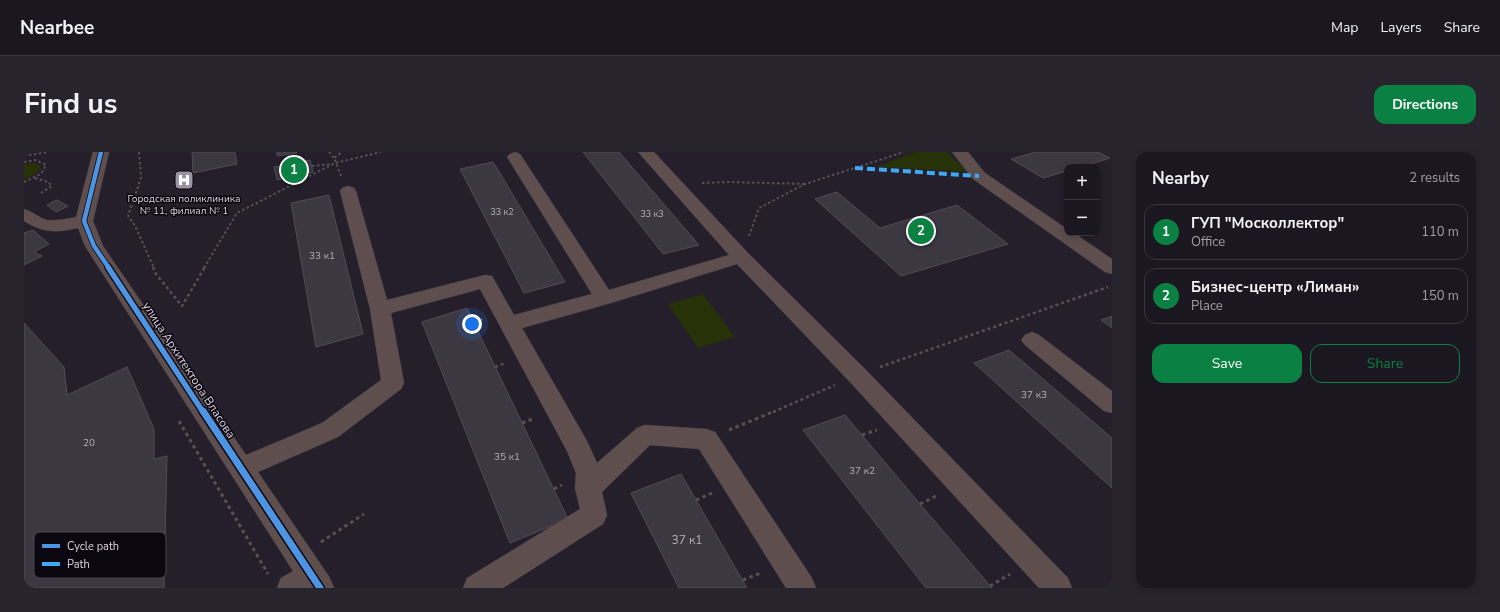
<!DOCTYPE html>
<html lang="en">
<head>
<meta charset="utf-8">
<style>
  body { margin:0; font-family:"Nunito Sans",sans-serif; background:#28242d; color:#f1f3f6 }
  .controls { position:absolute; right:12px; top:12px; display:grid; overflow:hidden; border-radius:8px; box-shadow:0 2px 10px #0003 }
  .controls button { width:36px; height:36px; display:grid; place-items:center; padding:0; border:0; border-bottom:1px solid #39363e; background:#1b1720; color:#f1f3f6; font:20px sans-serif }
  .you { position:absolute; left:448px; top:172px; width:14px; height:14px; margin:-10px; border:3px solid #fff; border-radius:50%; background:#1a73e8; box-shadow:0 0 0 6px #1a73e833 }
  .badge { display:grid; place-items:center; width:26px; height:26px; border-radius:50%; background:#0b8043; color:#fff; font-size:13px; font-weight:700 }
  .pin { position:absolute; translate:-50% -50%; border:2px solid #fff; box-shadow:0 1px 4px #0006 }
  .list { margin:0; padding:0; list-style:none }
  h2 { display:flex; justify-content:space-between; align-items:center; height:52px; margin:0; padding:0 16px; font-size:17px }
  h2 small { font-size:13px; font-weight:400; color:#a09fa5 }
  .list li { display:grid; grid-template-columns:26px 1fr auto; gap:12px; align-items:center; box-sizing:border-box; height:56px; margin:0 8px 8px; padding:0 8px; border:1px solid #39363e; border-radius:12px }
  .list b { display:block; font-size:15px; white-space:nowrap }
  .list p { margin:0; font-size:13px; white-space:nowrap; color:#a09fa5 }
  .list em { font-size:13px; font-style:normal; color:#a09fa5 }
  .actions { display:flex; gap:8px; padding:12px 16px }
  .actions a { flex:1; padding:9px 0; border:1px solid #0b8043; border-radius:12px; text-align:center; font-size:14px; color:#0b8043 }
  .actions .main { background:#0b8043; color:#fff }
  .map { position:relative; flex:none; width:1088px; height:436px; overflow:hidden; border-radius:12px }
  header { display:flex; align-items:center; gap:24px; box-sizing:border-box; height:56px; padding:0 20px; background:#1b1720; border-bottom:1px solid #39363e }
  header strong { font-size:19px }
  nav { display:flex; gap:22px; margin-inline-start:auto; font-size:14px }
  .intro { display:flex; align-items:center; justify-content:space-between; box-sizing:border-box; height:96px; padding:0 24px }
  h1 { margin:0; font-size:28px }
  .button { padding:10px 18px; border-radius:12px; background:#0b8043; color:#fff; font-size:14px; font-weight:700 }
  main { display:flex; gap:24px; padding:0 24px }
  aside { flex:1; background:#1b1720; border-radius:12px; box-shadow:0 2px 10px #0003 }
  .map>svg:first-child { display:block }
  .green { fill:#273209 }
  .building { fill:#3c3842; stroke:#514c56 }
  .lines { fill:none; stroke-linecap:round; stroke-linejoin:round }
  .minor-casing { stroke:#3d3944; stroke-width:1 }
  .path-far2 { stroke:#5a4f51; stroke-width:2; stroke-dasharray:2.5 2.5; stroke-linecap:butt }
  .path-far1 { stroke:#5a4f51; stroke-width:2.5; stroke-dasharray:3 3; stroke-linecap:butt }
  .path { stroke:#5a4f51; stroke-width:3; stroke-dasharray:3.5 3.5; stroke-linecap:butt }
  .minor { fill:#5e4f4e; fill-rule:evenodd }
  .quiet { stroke:#3fa9f5; stroke-width:4; stroke-dasharray:8 4; stroke-linecap:butt }
  .cycleway-far2-casing { stroke:#0b0710; stroke-width:6 }
  .cycleway-far1-casing { stroke:#0b0710; stroke-width:8 }
  .cycleway-casing { stroke:#0b0710; stroke-width:10 }
  .cycleway-far2 { stroke:#4d94e3; stroke-width:4.5 }
  .cycleway-far1 { stroke:#4d94e3; stroke-width:5.5 }
  .cycleway { stroke:#4d94e3; stroke-width:7 }
  .labels { text-anchor:middle; stroke-width:3; stroke-linejoin:round; paint-order:stroke }
  .far-number-label { font-size:9px; fill:#b2adbb }
  .far-poi-label { font-size:10px; fill:#dad4e3; stroke:#0b0710 }
  .number-label { font-size:10px; fill:#b2adbb }
  .street-label { font-size:12px; fill:#dad4e3; stroke:#0b0710 }
  .near-number-label { font-size:12px; fill:#b2adbb }
  .key { fill:#0b0710; stroke:#49444f; stroke-width:1 }
  .key-label { font-size:11px; fill:#dad4e3 }
</style>
</head>
<body>
<header>
<strong>Nearbee</strong>
<nav><a>Map</a><a>Layers</a><a>Share</a></nav>
</header>
<div class="intro"><h1>Find us</h1><a class="button">Directions</a></div>
<main>
<div class="map">
<svg width="1088" height="436" viewBox="0 0 1088 436">
  <rect width="100%" height="100%" fill="#241f2b"/>
  <!-- green -->
  <g class="green">
    <polygon points="891,0 923,0 944,20 852,15"/>
    <path d="M10,11L17,14C15,22 7,24 0,27V12Z"/>
    <polygon points="679,142 711,185 674,196 644,152"/>
  </g>
  <!-- building -->
  <g class="building">
    <polygon points="168,0 211,0 213,12 169,21"/>
    <polygon points="253,0 272,0 273,1 253,4"/>
    <polygon points="559,0 595,0 675,93 639,102"/>
    <polygon points="1012,0 1074,0 1086,6 1057,15 1043,15 1043,19 1019,26 987,7"/>
    <polygon points="286,8 289,20 253,28 250,15"/>
    <polygon points="469,10 474,18 541,130 500,141 436,17"/>
    <polygon points="813,40 856,76 933,53 984,92 877,124 791,47"/>
    <polygon points="305,43 339,182 292,195 267,51"/>
    <polygon points="33,48 44,54 32,60 23,53"/>
    <polygon points="9,78 25,92 10,100 18,104 0,113 0,81"/>
    <polygon points="443,156 544,367 486,391 398,170"/>
    <polygon points="1088,164 1088,176 1077,168"/>
    <polygon points="0,171 40,215 43,243 103,215 130,277 130,307 143,304 140,436 0,436"/>
    <polygon points="985,198 1088,286 1088,336 950,211"/>
    <polygon points="821,263 896,352 968,436 902,436 779,278"/>
    <polygon points="657,322 672,348 723,436 655,436 607,341"/>
  </g>
  <g class="lines">
    <!-- minor casing -->
    <g class="minor-casing">
      <g id="minor">
        <path d="M69,0H85L69,69L79,94L222,303L298,271L357,228L346,157L316,39L318,36L324,34L330,36L332,39L363,148L461,123L468,124L490,163L568,142L483,5L486,2L491,0L496,2L585,138L705,103L614,0H630L724,101L841,217L1044,426L1048,436H1015L825,229L713,112L587,151L498,176L563,289L573,311L613,276L621,273L682,277L691,280L788,426L792,436H762L675,297L626,293L578,340L583,363L579,372L479,436H439L443,426L556,357L551,336L552,321L543,299L456,137L367,161L380,231L377,237L314,285L234,320L306,426L310,436H253L257,426L269,419L61,94L54,76C32,81 19,81 0,69V57C8,59 15,66 23,68C32,69 43,67 52,65Z"/>
        <polygon points="928,0 944,0 961,21 1043,77 1043,81 1050,81 1088,107 1088,122 1081,120 949,27"/>
        <polygon points="1008,180 1015,183 1088,239 1088,261 1080,259 1001,193 997,188 1001,183"/>
      </g>
    </g>
    <!-- path-far2 -->
    <g class="path-far2">
      <polyline points="115,0 117,26 104,64 111,74 130,116"/>
      <polyline points="305,0 310,6"/>
      <polyline points="0,4 24,0"/>
      <polyline points="0,10 12,8 22,13 17,22 0,30"/>
      <polyline points="288,14 308,12"/>
      <polyline points="317,24 310,6 318,0"/>
      <polyline points="11,26 24,30 28,34 17,41"/>
      <polyline points="678,31 705,30 781,32"/>
      <polyline points="725,84 735,56 781,32 880,0"/>
      <polyline points="180,116 213,61 311,11 357,0"/>
    </g>
    <!-- path-far1 -->
    <g class="path-far1">
      <polyline points="129,115 132,122 158,154 181,115"/>
      <polyline points="450,170 459,167"/>
      <polyline points="471,215 482,211"/>
      <polyline points="856,215 1084,135"/>
      <polyline points="749,260 811,233"/>
    </g>
    <!-- path -->
    <g class="path">
      <polyline points="155,269 244,422"/>
      <polyline points="498,271 511,266"/>
      <polyline points="705,278 751,259"/>
      <polyline points="838,283 853,278"/>
      <polyline points="530,337 538,333"/>
      <polyline points="672,348 688,341"/>
      <polyline points="896,352 912,344"/>
      <polyline points="297,390 340,362"/>
      <polyline points="719,428 737,421"/>
      <polyline points="966,434 986,422"/>
    </g>
    <!-- minor -->
    <use href="#minor" class="minor"/>
    <!-- quiet -->
    <polyline class="quiet" points="831,16 955,24"/>
    <!-- cycleway-far2 casing -->
    <g class="cycleway-far2-casing">
      <polyline id="cycleway-far2" points="77,0 60,69 70,94 85,116"/>
    </g>
    <!-- cycleway-far1 casing -->
    <g class="cycleway-far1-casing">
      <polyline id="cycleway-far1" points="84,115 179,260"/>
    </g>
    <!-- cycleway casing -->
    <g class="cycleway-casing">
      <polyline id="cycleway" points="179,259 296,436"/>
    </g>
    <!-- cycleway-far2 -->
    <use href="#cycleway-far2" class="cycleway-far2"/>
    <!-- cycleway-far1 -->
    <use href="#cycleway-far1" class="cycleway-far1"/>
    <!-- cycleway -->
    <use href="#cycleway" class="cycleway"/>
  </g>
  <!-- icons -->
  <defs>
    <g id="hospital-square" transform="scale(1)"><rect x="-9" y="-9" width="18" height="18" rx="4" fill="#9a95a3" stroke="#0b0710"/><path d="M-5-5h3v3.5h4V-5h3V5h-3V1.5h-4V5h-3Z" fill="#fff"/></g>
  </defs>
  <g fill-rule="evenodd">
    <use href="#hospital-square" x="160" y="28"/>
  </g>
  <g class="labels">
    <!-- far-number labels -->
    <g class="far-number-label">
      <text x="478" y="63">33 к2</text>
      <text x="628" y="65">33 к3</text>
    </g>
    <!-- far-poi labels -->
    <g class="far-poi-label">
      <text x="160" y="50">Городская поликлиника<tspan x="160" dy="12">№ 11, филиал № 1</tspan></text>
    </g>
    <!-- number labels -->
    <g class="number-label">
      <text x="298" y="107">33 к1</text>
      <text x="1010" y="246">37 к3</text>
      <text x="65" y="294">20</text>
      <text x="483" y="308">35 к1</text>
      <text x="838" y="322">37 к2</text>
    </g>
    <!-- street labels -->
    <g class="street-label">
      <text transform="translate(165 218) rotate(57)" y="4">улица Архитектора Власова</text>
    </g>
    <!-- near-number labels -->
    <g class="near-number-label">
      <text x="663" y="392">37 к1</text>
    </g>
  </g>
  <!-- legend -->
  <rect x="10" y="380" width="132" height="46" rx="6" class="key"/>
  <rect x="18" y="392" width="18" height="4" fill="#4d94e3"/>
  <rect x="18" y="410" width="18" height="4" fill="#3fa9f5"/>
  <g class="key-label">
    <text x="43" y="398">Cycle path</text>
    <text x="43" y="416">Path</text>
  </g>
</svg>
<div class="controls">
<button>+</button>
<button>−</button>
</div>
<div class="you"></div>
<div class="pin badge" style="left:270px;top:18px">1</div>
<div class="pin badge" style="left:897px;top:79px">2</div>
</div>
<aside>
<h2>Nearby<small>2 results</small></h2>
<ul class="list">
<li><span class="badge">1</span><div><b>ГУП &quot;Москоллектор&quot;</b><p>Office</p></div><em>110 m</em></li>
<li><span class="badge">2</span><div><b>Бизнес-центр «Лиман»</b><p>Place</p></div><em>150 m</em></li>
</ul>
<div class="actions"><a class="main">Save</a><a>Share</a></div>
</aside>
</main>
</body>
</html>
